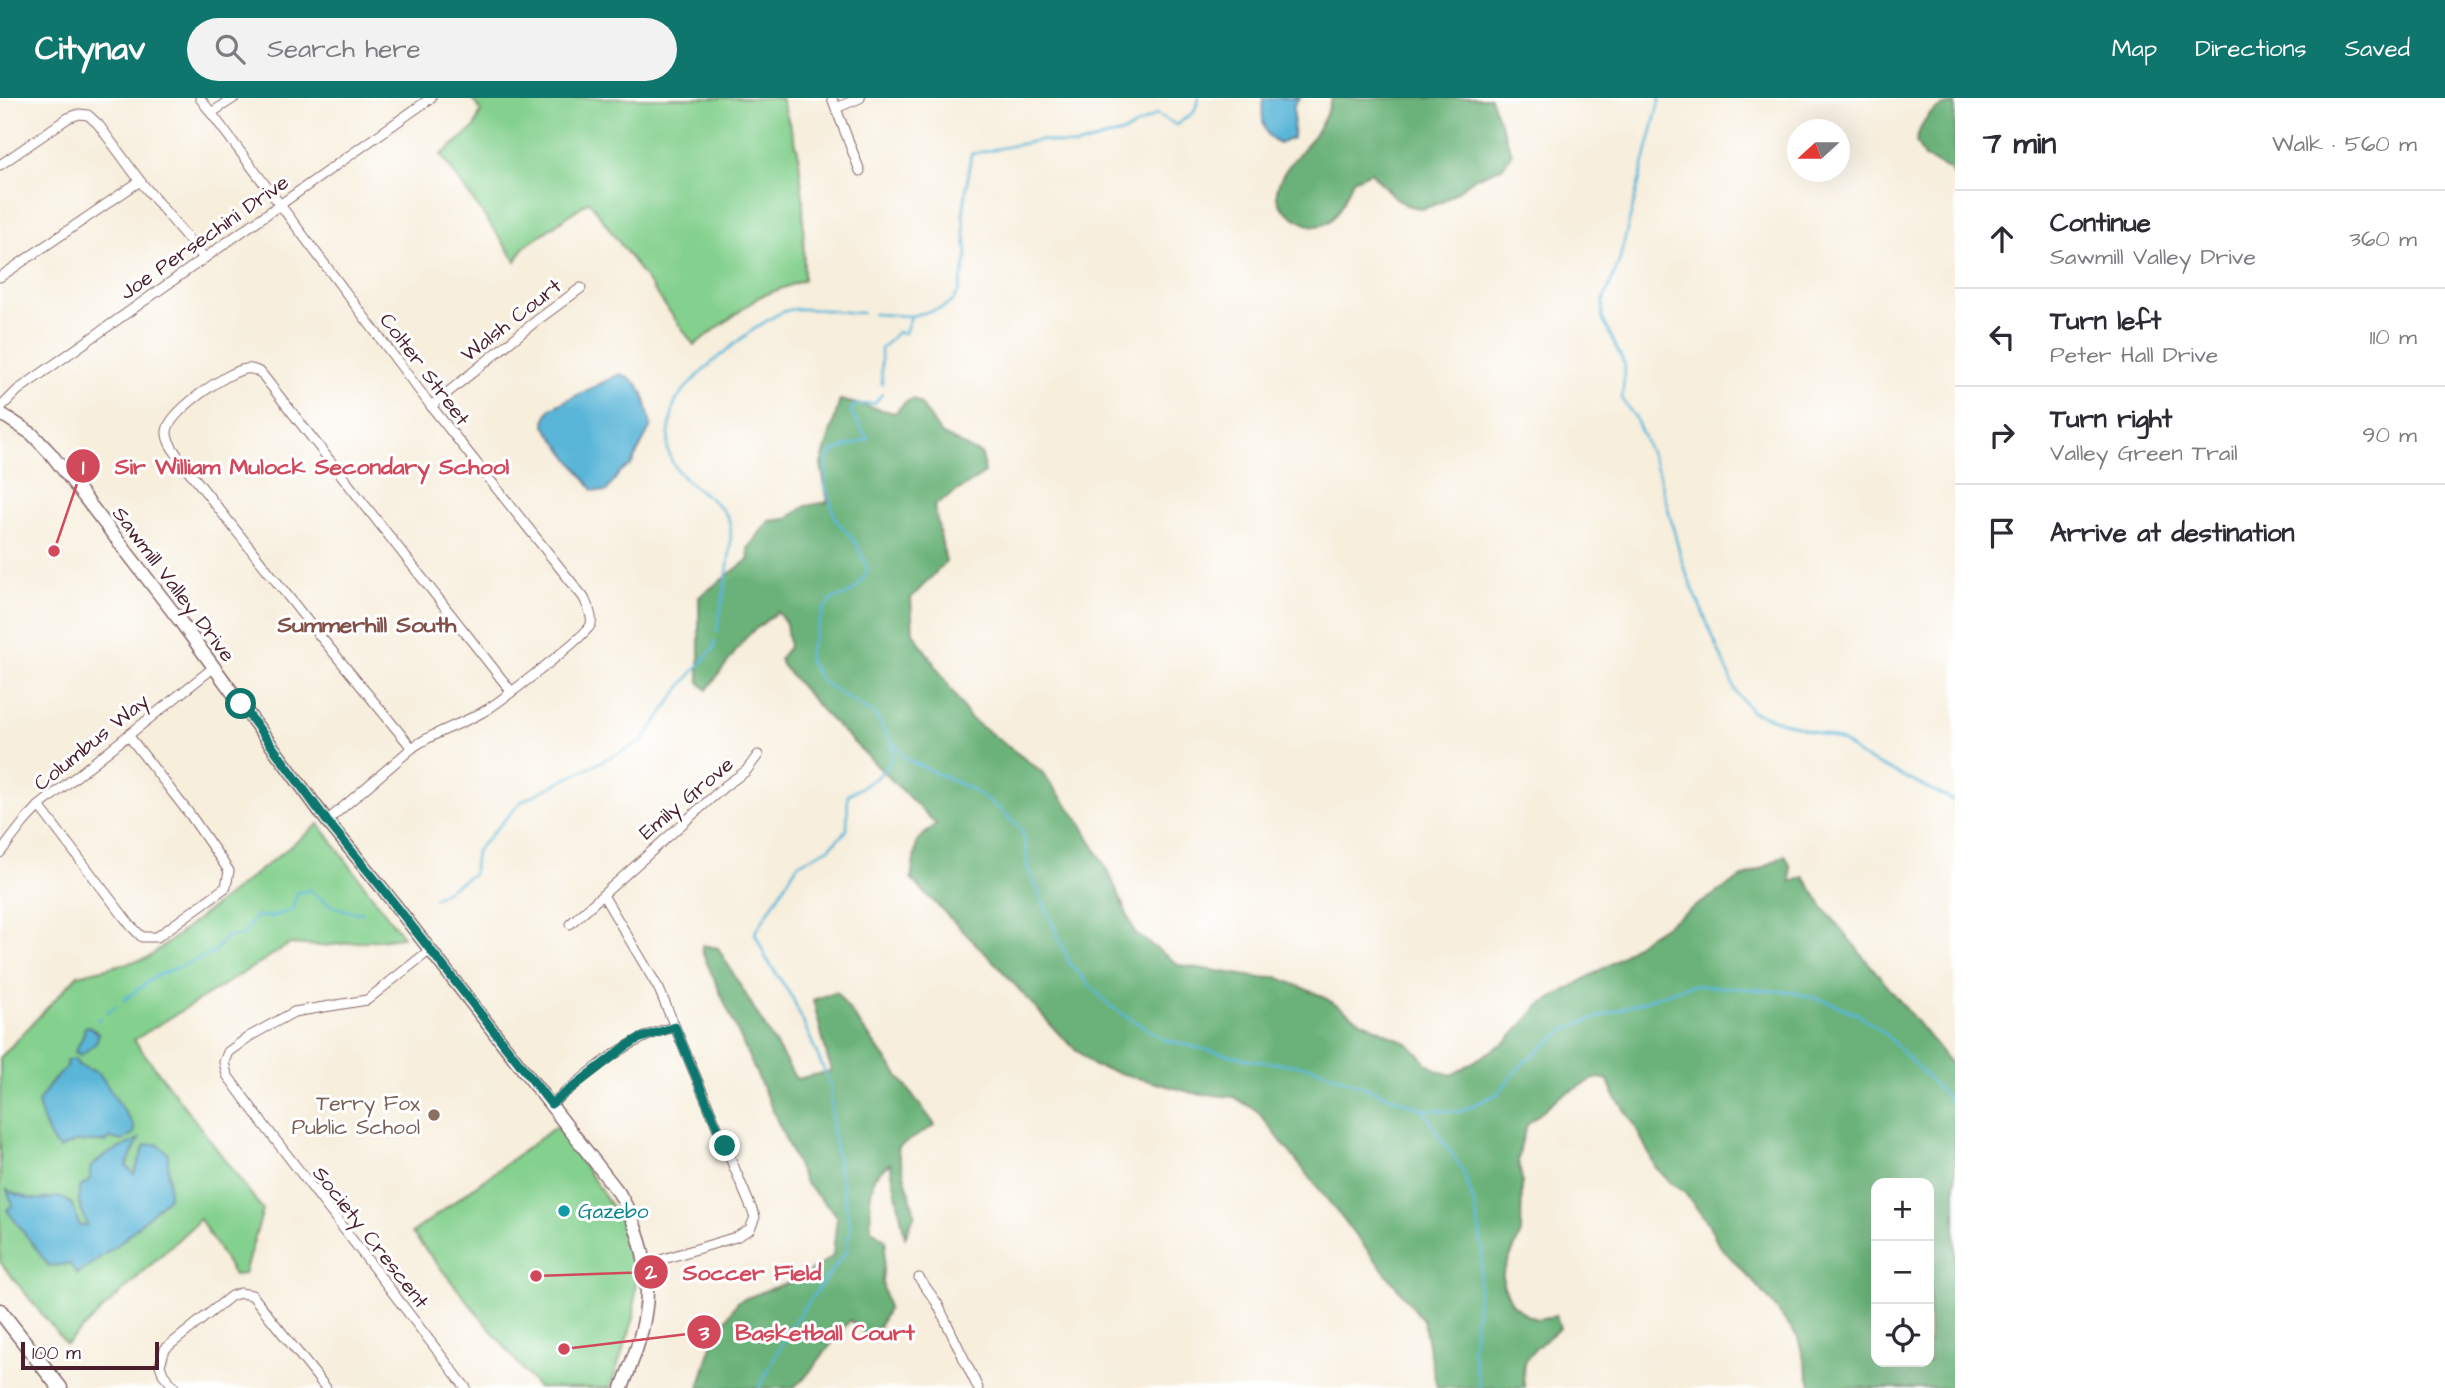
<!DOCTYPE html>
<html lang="en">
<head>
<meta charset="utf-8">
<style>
  body { margin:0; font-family:"Architects Daughter",sans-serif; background:#f2f2f3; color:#2b2b33 }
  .controls { position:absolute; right:21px; bottom:21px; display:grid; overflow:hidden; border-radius:14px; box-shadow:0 7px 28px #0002 }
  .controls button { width:63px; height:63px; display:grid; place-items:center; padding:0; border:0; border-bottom:2px solid #e1e1e2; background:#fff; color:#2b2b33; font:35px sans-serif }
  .compass { position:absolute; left:1787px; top:21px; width:63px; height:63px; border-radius:50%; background:#fff; box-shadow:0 7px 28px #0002; rotate:249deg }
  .scale { position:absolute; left:21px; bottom:18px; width:138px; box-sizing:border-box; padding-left:7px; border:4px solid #4a1f2b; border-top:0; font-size:19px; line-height:24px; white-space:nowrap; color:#4a1f2b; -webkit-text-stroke:5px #fff; paint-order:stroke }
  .stop { position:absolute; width:21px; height:21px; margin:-16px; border:5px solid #0f766e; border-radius:50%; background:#fff }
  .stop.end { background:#0f766e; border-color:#fff; box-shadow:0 2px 7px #0008 }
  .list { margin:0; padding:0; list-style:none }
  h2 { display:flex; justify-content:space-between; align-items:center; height:91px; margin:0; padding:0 28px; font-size:30px }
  h2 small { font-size:23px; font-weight:400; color:#7c7c81 }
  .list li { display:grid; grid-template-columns:46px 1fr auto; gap:21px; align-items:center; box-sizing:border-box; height:98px; padding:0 28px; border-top:2px solid #e1e1e2 }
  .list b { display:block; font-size:26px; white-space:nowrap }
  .list p { margin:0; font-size:23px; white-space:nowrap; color:#7c7c81 }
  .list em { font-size:23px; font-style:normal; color:#7c7c81 }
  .icon { flex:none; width:38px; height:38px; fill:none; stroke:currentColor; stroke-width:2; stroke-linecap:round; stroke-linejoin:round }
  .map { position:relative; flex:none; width:1955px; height:1290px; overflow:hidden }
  header { display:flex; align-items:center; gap:42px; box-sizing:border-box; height:98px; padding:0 35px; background:#0f766e; color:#fff }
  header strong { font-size:33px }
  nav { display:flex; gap:38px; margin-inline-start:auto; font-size:24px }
  .search { width:490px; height:63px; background:#f2f2f3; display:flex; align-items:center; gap:18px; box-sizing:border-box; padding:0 24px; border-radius:38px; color:#7c7c81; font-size:26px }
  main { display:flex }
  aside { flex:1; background:#fff }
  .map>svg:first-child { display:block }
  .green { fill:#84d08e; stroke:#67785c; stroke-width:2 }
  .forest { fill:#6bb279; stroke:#5a6852; stroke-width:2; fill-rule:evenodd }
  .water { fill:#5ab6d8; stroke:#526a82; stroke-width:2 }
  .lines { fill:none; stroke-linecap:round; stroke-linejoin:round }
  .stream { stroke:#5ab6d8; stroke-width:2.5 }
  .street-casing { stroke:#876769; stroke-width:11 }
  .secondary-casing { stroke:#876769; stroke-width:15 }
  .primary-casing { stroke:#876769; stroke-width:17 }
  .street { stroke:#fff; stroke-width:9 }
  .secondary { stroke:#fff; stroke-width:12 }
  .primary { stroke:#fff; stroke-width:14 }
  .route { stroke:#0f766e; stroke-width:9 }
  .education-dot { fill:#8d6e63; stroke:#fff; stroke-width:2.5 }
  .culture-dot { fill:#0f9aa8; stroke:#fff; stroke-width:2.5 }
  .labels { text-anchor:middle; stroke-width:6; stroke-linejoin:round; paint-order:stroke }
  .street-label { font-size:21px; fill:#4a1f2b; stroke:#fff }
  .education-label { font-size:21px; fill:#785e54; stroke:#fff; text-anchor:end }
  .culture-label { font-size:21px; fill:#0d838f; stroke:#fff; text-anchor:start }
  .neighbourhood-label { font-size:23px; font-weight:bold; fill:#805048; stroke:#fff }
  .leader { fill:none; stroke:#d1495b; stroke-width:2.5 }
  .callout-dot { fill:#d1495b; stroke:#fff; stroke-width:2.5 }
  .mark-label { font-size:21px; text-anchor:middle; font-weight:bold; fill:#fff }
  .callout-label { font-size:23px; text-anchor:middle; font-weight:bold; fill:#d1495b; stroke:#fff; stroke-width:6; stroke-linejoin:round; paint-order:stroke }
</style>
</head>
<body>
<header>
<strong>Citynav</strong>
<div class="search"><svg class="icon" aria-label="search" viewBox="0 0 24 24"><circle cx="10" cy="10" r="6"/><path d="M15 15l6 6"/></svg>Search here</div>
<nav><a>Map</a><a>Directions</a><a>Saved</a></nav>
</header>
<main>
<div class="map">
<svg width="1955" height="1290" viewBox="0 0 1955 1290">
  <rect width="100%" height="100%" fill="#fff"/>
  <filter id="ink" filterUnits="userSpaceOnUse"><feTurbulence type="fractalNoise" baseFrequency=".0143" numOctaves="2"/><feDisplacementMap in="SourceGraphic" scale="14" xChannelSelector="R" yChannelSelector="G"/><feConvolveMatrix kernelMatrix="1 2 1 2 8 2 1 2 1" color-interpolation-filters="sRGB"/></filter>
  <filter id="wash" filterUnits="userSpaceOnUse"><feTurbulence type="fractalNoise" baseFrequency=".00686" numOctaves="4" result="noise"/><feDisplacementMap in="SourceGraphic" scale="28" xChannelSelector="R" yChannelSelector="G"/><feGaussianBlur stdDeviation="1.57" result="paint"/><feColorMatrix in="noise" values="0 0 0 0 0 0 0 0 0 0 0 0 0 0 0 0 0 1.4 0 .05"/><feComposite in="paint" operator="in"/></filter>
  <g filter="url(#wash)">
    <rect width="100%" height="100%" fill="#f7eedc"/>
    <!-- green -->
    <g class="green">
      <polygon points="471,0 781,0 798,53 803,100 804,182 759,199 694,247 589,103 524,149 516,163 441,57 474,30 481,13"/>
      <polygon points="319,726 403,839 322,848 290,846 134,942 263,1112 244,1176 234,1177 200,1121 66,1246 0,1164 0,960 78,877 148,860"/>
      <polygon points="557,1028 624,1127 636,1174 634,1220 610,1290 538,1290 412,1135"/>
    </g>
    <!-- forest -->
    <g class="forest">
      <path d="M1332,0H1490L1512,55L1503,69L1476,80L1444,103L1423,111L1406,107L1391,96L1371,74L1353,82C1341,109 1330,145 1294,119C1286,113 1279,109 1277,99C1275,78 1298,58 1309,44C1319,31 1328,15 1332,0Z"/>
      <path d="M1955,6V80L1951,72L1924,59L1916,44C1921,22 1933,7 1955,6Z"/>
      <path d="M913,301L921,306L941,336L982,357L985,375L934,408L946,464L911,500L913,534L970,620L1041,673L1081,725L1110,777L1135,835L1179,867L1261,880L1277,879L1322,898L1363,924L1409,946L1427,965L1437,973L1452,977L1507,943L1540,907L1614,864L1644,841L1739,781L1763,770L1785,757L1790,767L1791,784L1804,779L1823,809L1951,966L1955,967V1290H1812L1798,1240L1768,1200L1719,1147L1708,1125L1684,1094L1673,1087L1656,1070L1634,1026L1613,995L1608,982L1600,980L1594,981L1557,1000L1527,1027L1521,1046L1518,1063L1522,1081L1521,1135L1503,1175V1187L1512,1205L1526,1217L1538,1221L1556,1218L1560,1230C1539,1248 1516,1259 1525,1290H1437L1423,1222L1257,1013L1234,999L1193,995L1094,968L1059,936L998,868L911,781L917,743L936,726L823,614L782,567L780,560L789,549L786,525L777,514L748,537L707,592L699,584V499L749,461L748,450L769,423L786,421L806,408L828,404L821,366L840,302L895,315L905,304ZM1929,1085V1264H1876V1085Z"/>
      <polygon points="702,847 718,850 796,981 831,973 813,902 836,894 935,1027 897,1050 915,1116 905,1139 890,1065 874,1079 870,1101 871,1131 886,1142 882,1184 888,1211 872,1242 850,1222 804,1281 792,1290 699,1290 714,1240 738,1203 800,1180 833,1158 837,1118 805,1085 703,856"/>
    </g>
    <!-- water -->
    <g class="water">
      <path d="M1263,0H1300L1294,6L1293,40L1279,46C1260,37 1262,17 1263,0Z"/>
      <path d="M620,276C646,284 645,304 651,328L631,367L620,374L606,394L593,392L545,328L546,318L551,310Z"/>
      <polygon points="88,928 99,936 96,945 81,957 75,954 83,938 85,929"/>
      <path d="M75,961L78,967L99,975L134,1028V1035L122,1043L110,1040L106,1044H74L60,1051C50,1046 40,1015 38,1004L53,982L66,970V963Z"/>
      <path d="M139,1041L126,1068L134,1076L145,1047L157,1046L168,1055L169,1099L120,1145L77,1176L70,1166L49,1168L7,1112L13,1107L7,1092C26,1101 38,1104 60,1099L71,1105L80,1128L87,1127L79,1105V1090L90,1082V1070L105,1057Z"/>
    </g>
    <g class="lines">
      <!-- stream -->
      <g class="stream">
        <polyline points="1660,0 1619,164 1603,204 1602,219 1625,268 1622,302 1635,319 1658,373 1683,467 1736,594 1752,614 1842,643 1860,658 1955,703"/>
        <polyline points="873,216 911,218 942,210 953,203 959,192 967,158 963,116 971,56 1041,42 1075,48 1125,34 1157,16 1176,27 1194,14 1199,0"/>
        <polyline points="882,286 881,251 897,234 905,235 911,218"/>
        <path d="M882,296L875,305L856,307L850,313L868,341L832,354L826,363V390L836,422L856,445L868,471C860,488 853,498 834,500L824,511L809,554V563L822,584L875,617L891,643L908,662L971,691L1001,712L1021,732L1025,742L1028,770L1070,866L1110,908L1165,942L1255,963L1312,969L1422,1011L1459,1014L1497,996L1524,964L1568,930L1690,887L1791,894L1827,903L1859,917L1883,934L1955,1008"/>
        <path d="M717,534C720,512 736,441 729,423C719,396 675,388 668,352C667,344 672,312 675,305C686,282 765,217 789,212C802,208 847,215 863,215"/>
        <polyline points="434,800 473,776 476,753 522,703 643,643 682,587 714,550 715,543"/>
        <path d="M124,902L156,878L213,855L226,839L243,837L256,818L271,819L292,812L297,795L309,792C326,807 340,813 363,815"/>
        <polyline points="107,915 116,908"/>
        <polyline points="98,922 100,920"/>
        <polyline points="1423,1012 1463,1073 1475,1109 1483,1152 1472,1253 1480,1290"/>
        <path d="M759,1290L792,1226L846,1154L850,1130L832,1031L831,988L793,901L766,860L755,835L798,766L829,750L847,732L848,697C866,686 898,672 892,647"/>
      </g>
    </g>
  </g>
  <g filter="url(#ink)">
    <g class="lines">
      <!-- street casing -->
      <g class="street-casing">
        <g id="street">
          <path d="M200,0L431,308L584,500C587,507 593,518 591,526C588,537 503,601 488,611C464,626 435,633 412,650L327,723"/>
          <polyline points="832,0 860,73"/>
          <polyline points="836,10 860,0"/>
          <polyline points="211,15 234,0"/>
          <polyline points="0,67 68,20 79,16 88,17 98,26 140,83 204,160"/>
          <polyline points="0,179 140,83"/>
          <polyline points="431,308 536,223 581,190"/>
          <polyline points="0,310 18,292 431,0"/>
          <path d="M412,650L310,526L181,363C176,354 166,344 167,334C167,315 228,273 246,271C252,270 256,272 261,275L511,593"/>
          <polyline points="39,708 131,828 142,839 157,839 226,789 229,773 191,718 128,637"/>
          <polyline points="0,755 24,724 39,708 213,570"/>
          <polyline points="603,797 659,891 755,1119 750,1131 736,1139 644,1167"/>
          <polyline points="570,826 725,688 746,673 758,657"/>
          <polyline points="430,852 367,902 294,914 250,938 228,954 224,964 227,977 261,1023 466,1290"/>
          <path d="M551,1006C589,976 626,939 675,929"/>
          <polyline points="919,1180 937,1205 978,1290"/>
          <polyline points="175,1290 163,1276 160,1267 165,1251 231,1198 240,1195 252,1197 326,1290"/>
        </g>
      </g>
      <!-- secondary casing -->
      <g class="secondary-casing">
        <path id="secondary" d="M0,315L32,336L51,356L180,523L327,723L382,790L619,1095C640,1130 652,1175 645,1216C641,1242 631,1266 622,1290"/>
      </g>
      <!-- primary casing -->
      <g class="primary-casing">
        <polyline id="primary" points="0,1213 60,1290"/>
      </g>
      <!-- street -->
      <use href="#street" class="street"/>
      <!-- secondary -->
      <use href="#secondary" class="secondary"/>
      <!-- primary -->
      <use href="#primary" class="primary"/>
    </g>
  </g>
  <g class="lines" filter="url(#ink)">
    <!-- route -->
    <polyline class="route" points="241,606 327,723 382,790 551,1006 625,949 638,941 675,929 725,1048"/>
  </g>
  <!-- markers -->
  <circle class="education-dot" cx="434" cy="1017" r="7"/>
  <circle class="culture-dot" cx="564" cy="1113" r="7"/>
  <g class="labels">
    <!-- street labels -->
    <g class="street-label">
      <text transform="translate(204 139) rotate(-35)" y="7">Joe Persechini Drive</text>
      <text transform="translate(511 222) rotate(-38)" y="7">Walsh Court</text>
      <text transform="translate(425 271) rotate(53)" y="7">Colter Street</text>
      <text transform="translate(174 486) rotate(53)" y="7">Sawmill Valley Drive</text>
      <text transform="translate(91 644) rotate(-39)" y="7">Columbus Way</text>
      <text transform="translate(686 700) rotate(-40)" y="7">Emily Grove</text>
      <text transform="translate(371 1139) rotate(52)" y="7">Society Crescent</text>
    </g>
    <!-- education labels -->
    <g class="education-label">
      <text x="420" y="1012">Terry Fox<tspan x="420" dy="24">Public School</tspan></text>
    </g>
    <!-- culture labels -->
    <g class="culture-label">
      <text x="578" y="1120">Gazebo</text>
    </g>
    <!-- neighbourhood labels -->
    <g class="neighbourhood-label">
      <text x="367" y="534">Summerhill South</text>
    </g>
  </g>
  <!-- callouts -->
  <path class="leader" d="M54 453L83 368M536 1178L651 1174M564 1251L704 1234"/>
  <g class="callout-dot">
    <circle cx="54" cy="453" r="7"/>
    <circle cx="536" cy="1178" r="7"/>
    <circle cx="564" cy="1251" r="7"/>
    <circle cx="83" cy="368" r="18"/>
    <circle cx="651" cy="1174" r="18"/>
    <circle cx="704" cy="1234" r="18"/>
  </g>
  <g class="mark-label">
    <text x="83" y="376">1</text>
    <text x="651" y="1181">2</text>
    <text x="704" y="1242">3</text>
  </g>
  <g class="callout-label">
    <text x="312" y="376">Sir William Mulock Secondary School</text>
    <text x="752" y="1182">Soccer Field</text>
    <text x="825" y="1242">Basketball Court</text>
  </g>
</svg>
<div class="controls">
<button>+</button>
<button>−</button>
<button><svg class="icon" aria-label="locate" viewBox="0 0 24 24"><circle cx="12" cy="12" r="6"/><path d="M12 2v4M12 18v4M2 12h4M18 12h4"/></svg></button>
</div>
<svg class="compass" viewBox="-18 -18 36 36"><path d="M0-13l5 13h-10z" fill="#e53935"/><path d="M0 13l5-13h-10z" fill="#7c7c81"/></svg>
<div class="scale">100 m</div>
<div class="stop" style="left:241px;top:606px"></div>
<div class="stop end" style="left:725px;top:1048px"></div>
</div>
<aside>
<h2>7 min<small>Walk · 560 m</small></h2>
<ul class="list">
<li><svg class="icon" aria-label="ahead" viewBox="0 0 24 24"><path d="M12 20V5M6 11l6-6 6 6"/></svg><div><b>Continue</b><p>Sawmill Valley Drive</p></div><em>360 m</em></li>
<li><svg class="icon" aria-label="left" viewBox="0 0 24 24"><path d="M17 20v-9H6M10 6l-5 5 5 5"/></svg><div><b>Turn left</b><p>Peter Hall Drive</p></div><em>110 m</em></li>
<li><svg class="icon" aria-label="right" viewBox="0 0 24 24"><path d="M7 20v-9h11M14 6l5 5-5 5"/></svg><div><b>Turn right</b><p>Valley Green Trail</p></div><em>90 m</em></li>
<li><svg class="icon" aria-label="arrive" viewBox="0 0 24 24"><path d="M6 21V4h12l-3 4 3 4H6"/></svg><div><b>Arrive at destination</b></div></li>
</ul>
</aside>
</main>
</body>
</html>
